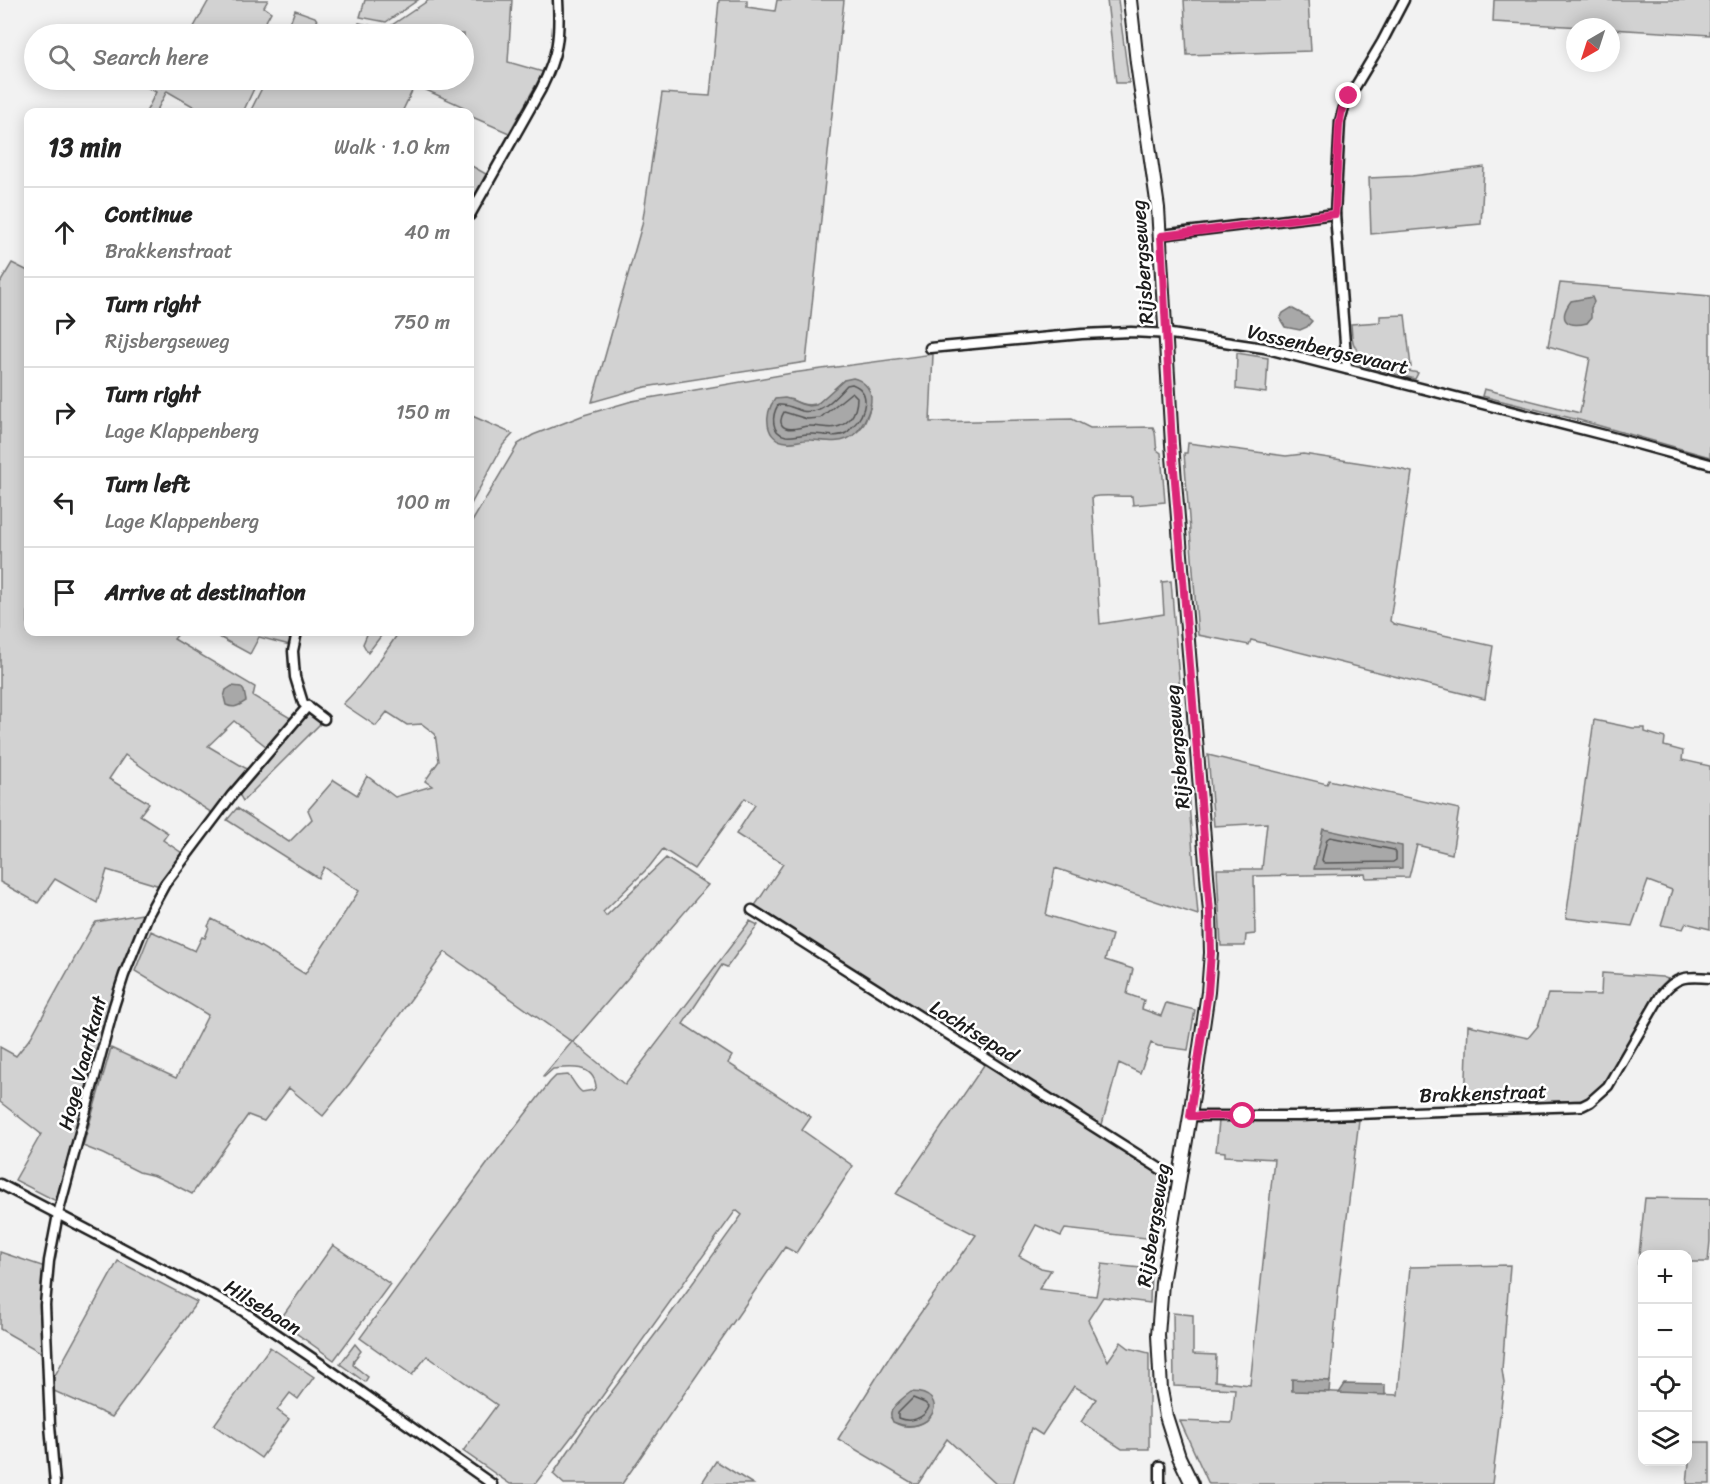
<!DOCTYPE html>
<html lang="en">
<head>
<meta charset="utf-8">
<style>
  body { margin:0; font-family:Sriracha,sans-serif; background:#f2f2f2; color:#222 }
  .controls { position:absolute; right:18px; bottom:18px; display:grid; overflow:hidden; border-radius:12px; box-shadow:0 3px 15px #0003 }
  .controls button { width:54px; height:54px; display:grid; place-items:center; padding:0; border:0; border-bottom:2px solid #e0e0e0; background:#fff; color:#222; font:30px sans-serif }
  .compass { position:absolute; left:1566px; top:18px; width:54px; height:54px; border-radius:50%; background:#fff; box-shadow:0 3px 15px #0003; rotate:219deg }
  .stop { position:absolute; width:18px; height:18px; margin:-14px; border:4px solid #db2777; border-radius:50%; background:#fff }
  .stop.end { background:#db2777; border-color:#fff; box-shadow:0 2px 6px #0008 }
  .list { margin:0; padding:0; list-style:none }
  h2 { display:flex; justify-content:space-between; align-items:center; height:78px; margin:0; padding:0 24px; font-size:26px }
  h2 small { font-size:20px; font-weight:400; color:#767676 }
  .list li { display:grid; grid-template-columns:39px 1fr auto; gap:18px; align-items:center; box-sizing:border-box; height:90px; padding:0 24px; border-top:2px solid #e0e0e0 }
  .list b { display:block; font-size:22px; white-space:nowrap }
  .list p { margin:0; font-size:20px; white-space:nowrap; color:#767676 }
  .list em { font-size:20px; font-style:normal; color:#767676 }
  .icon { flex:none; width:33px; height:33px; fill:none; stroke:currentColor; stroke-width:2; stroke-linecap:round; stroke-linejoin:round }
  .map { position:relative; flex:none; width:1710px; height:1484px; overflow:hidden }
  .search { position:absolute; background:#fff; box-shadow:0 3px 15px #0003; left:24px; top:24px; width:450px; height:66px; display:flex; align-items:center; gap:15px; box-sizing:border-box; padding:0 21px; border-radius:33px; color:#767676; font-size:22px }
  .panel { position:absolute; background:#fff; box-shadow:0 3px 15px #0003; left:24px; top:108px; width:450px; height:528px; border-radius:12px }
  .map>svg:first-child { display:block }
  .green { fill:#d2d2d2; stroke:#777; stroke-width:1.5; fill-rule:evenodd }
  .water { fill:#a8a8a8; stroke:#707070; stroke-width:1.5 }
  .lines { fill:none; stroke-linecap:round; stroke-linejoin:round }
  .shore { stroke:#545454; stroke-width:1.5 }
  .street-casing { stroke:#1c1c1c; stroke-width:13 }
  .secondary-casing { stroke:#1c1c1c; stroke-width:16 }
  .street { stroke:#fff; stroke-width:8 }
  .secondary { stroke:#fff; stroke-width:12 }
  .route { stroke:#db2777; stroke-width:8 }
  .labels { text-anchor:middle; stroke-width:5; stroke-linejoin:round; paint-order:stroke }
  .street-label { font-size:20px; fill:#1c1c1c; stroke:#fff }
</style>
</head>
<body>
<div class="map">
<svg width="1710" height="1484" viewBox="0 0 1710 1484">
  <rect width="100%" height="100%" fill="#f2f2f2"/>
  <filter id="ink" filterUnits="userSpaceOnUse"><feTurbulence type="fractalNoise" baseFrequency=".0167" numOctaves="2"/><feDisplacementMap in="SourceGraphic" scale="12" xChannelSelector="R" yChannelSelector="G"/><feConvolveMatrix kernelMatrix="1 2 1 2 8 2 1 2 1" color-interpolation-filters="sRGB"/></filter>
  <g filter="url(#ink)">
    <!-- green -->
    <g class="green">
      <polygon points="209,0 268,0 264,7 271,12 259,34 190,34"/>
      <polygon points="365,0 418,0 386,22 360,17"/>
      <polygon points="429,0 512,0 508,62 543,72 509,133 470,116 470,112 462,111 464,107 415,85 402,112 250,112 266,80 464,80 464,34 356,34 359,23 386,29"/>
      <polygon points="719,0 747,0 747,7 775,11 777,0 844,0 806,362 645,387 592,402 642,225 662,93 710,96"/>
      <polygon points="1107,0 1118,0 1129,83 1116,83"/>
      <polygon points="1184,0 1308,0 1311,51 1187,55"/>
      <polygon points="1494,0 1710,0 1710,35 1611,29 1611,27 1583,27 1493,22"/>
      <polygon points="295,10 315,17 320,25 348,34 286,34"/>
      <polygon points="133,80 148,80 162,88 167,80 258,80 243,112 203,112 167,91 156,112 146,112 156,92"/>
      <polygon points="470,165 486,174 470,204"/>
      <polygon points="1484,167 1481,224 1371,234 1369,178 1412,176"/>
      <polygon points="12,263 28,271 28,632 180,632 174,639 255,687 253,696 292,719 267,747 234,721 208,746 247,769 212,813 153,775 125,755 109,779 149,803 140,815 168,833 163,840 182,853 160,886 107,870 97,903 55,879 38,903 0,882 0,283"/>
      <polygon points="1560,283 1710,296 1710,457 1579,420 1482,396 1484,389 1580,413 1590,358 1548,346"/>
      <path d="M1405,315L1411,367L1362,354C1351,348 1352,335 1351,324L1380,322V316Z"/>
      <path d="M1351,350C1360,364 1401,369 1418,373L1415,379L1352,363Z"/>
      <polygon points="1237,353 1268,358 1266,393 1236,389"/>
      <path d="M933,354L930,422L1072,419L1090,428L1153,427C1157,434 1155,442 1157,450L1161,453L1165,502L1133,505L1132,496C1118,497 1106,494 1092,497L1100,624L1164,614L1162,582L1171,581L1198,915L1055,868L1046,915L1112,935L1105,960L1133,969L1127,994L1144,1000L1142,1009L1161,1016L1166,1003L1195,1010L1188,1050L1158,1046L1151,1043L1140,1073L1119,1063L1101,1128L754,907L783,864L736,834L755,805L745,798L694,869L663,849L649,867L603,912L606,916L666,858L708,885L573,1042L625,1085L750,921L758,925L727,967L722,965L683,1024L732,1056L728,1063L811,1117L802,1130L853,1166L796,1253L785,1247L622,1484H564L553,1474L582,1431L669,1316L742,1215L736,1210L593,1409L535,1484H510L463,1451L497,1405L427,1356L412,1375L360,1338L490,1160L550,1082L556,1076L568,1075C574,1080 575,1087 582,1092L594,1090L596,1086C593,1064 570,1067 553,1069L544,1077L543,1076L572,1042L445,952L350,1083L323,1116L289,1088L264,1121L248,1115L192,1194L173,1184L155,1176L139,1172L103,1154L83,1146L111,1048L176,1078L208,1015L135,971L151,931L195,951L202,937L205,938L209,927L208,926L212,919L240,934L305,974L359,891L324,867L318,878L227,820L237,808L289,842L312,819L308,810L334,780L357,795L367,776L395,797L432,786L425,781L439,761L435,734L422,724L407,725L387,712L376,726L343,704C365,682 382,657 399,632H470V525L518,444L533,435L584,415L632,401L792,373ZM844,380L871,405C869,411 867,419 864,424C851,443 830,443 810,439L792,400C817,413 827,398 844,380Z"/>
      <polygon points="470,415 513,434 503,445 470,506"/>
      <polygon points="1188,443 1286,456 1303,454 1395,468 1412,472 1390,621 1394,624 1493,646 1485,699 1251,640 1249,645 1198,635 1184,453 1187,453"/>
      <polygon points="210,632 293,632 290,645 259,637 250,654"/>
      <polygon points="368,632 384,632 368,653 363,644"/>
      <polygon points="310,709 324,720 243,801 239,794 307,715"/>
      <polygon points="1594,720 1633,728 1645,728 1645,732 1665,738 1664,746 1683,751 1682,760 1710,766 1710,929 1686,923 1683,929 1661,925 1672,890 1648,881 1632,926 1566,918"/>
      <path d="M1208,755L1327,784L1329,780L1459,809L1452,854L1417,845L1409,877L1366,878L1365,874L1254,876L1255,934L1246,935L1245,946H1221L1217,869H1262L1267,823L1214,826ZM1401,846V868L1314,869Z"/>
      <polygon points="142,914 145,915 117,984 103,1026 56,1201 15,1180 41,1134 0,1102 0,1047 16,1056 31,1037 92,927 96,922"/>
      <polygon points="1602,973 1662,977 1668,979 1659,988 1602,1088 1588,1100 1465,1105 1468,1025 1528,1038 1538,1026 1548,994 1601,995"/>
      <path d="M986,1062L1166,1177L1155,1239L1065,1229L1061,1236L1036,1225L1019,1256L1041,1268L1051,1270L1039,1289L1096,1296L1102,1264L1151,1269L1150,1303L1103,1297L1088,1320L1108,1361L1121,1342L1129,1348L1149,1353V1449H1122L1081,1422L1096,1399L1074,1386L1042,1435L1031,1428L1013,1484H996L947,1439L918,1484H914L838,1439L892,1353L976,1235L896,1194ZM891,1418L926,1421C916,1428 898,1429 891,1418Z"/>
      <polygon points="1359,1120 1339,1282 1330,1381 1292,1380 1292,1390 1398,1395 1410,1267 1510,1265 1502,1370 1504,1383 1492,1484 1209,1484 1180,1421 1232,1423 1235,1389 1174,1386 1173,1313 1193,1315 1193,1354 1216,1355 1215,1381 1250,1385 1274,1159 1225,1156 1225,1152 1216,1151 1219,1121"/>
      <polygon points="1645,1198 1710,1199 1710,1241 1708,1262 1688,1262 1688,1254 1642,1254 1642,1264 1638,1264"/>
      <polygon points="333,1245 390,1284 334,1360 279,1321"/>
      <polygon points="0,1252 45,1267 42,1301 42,1353 0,1329"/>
      <polygon points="118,1261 197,1302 112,1417 54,1391 53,1379"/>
      <polygon points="355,1344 361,1351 354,1360 353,1365 368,1377 365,1382 340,1364"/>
      <polygon points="270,1347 314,1377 298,1399 290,1393 277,1410 289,1419 261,1458 214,1425"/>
      <polygon points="1691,1442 1710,1442 1710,1484 1687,1484"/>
      <polygon points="716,1461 753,1484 701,1484"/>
    </g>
    <!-- water -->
    <g class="water">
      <path d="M1592,297L1594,302L1591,308V318L1587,323C1567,328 1557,320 1571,301Z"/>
      <polygon points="1291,308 1306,316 1312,321 1307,327 1300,330 1285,327 1280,319 1283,313"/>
      <path d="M853,378C862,380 870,387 871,397C872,410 860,434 847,439C836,444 822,440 810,440C803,439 795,443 787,442C765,441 763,414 775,399L785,398L792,400L801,404L809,406L816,405L844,380Z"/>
      <path d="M232,686L241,687L244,691L246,701C238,706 235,709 226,705L224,697L226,690Z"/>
      <polygon points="1323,829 1402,846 1402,868 1314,869"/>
      <polygon points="1292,1379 1330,1381 1329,1392 1292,1391"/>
      <polygon points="1345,1384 1385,1385 1385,1395 1339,1393"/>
      <path d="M911,1392C953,1392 932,1439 893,1422C892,1419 890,1416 891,1412C894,1405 905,1396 911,1392Z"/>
    </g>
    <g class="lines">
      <!-- shore -->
      <g class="shore">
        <path d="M852,384C860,387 865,392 865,401C864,411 860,420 853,426C851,428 849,431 846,433C836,439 820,433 809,434C801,434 793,437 786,436C770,433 772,415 778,405C788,404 793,408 802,411C821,415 835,398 847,385Z"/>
        <path d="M852,392L857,397C857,405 855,413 850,419C836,433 826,426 809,426C802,426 793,431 786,428C778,425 781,417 784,412L807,419L820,418Z"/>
        <polygon points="1330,837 1394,850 1396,853 1396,860 1393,862 1324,863 1322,860 1327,839"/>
        <path d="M913,1398L925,1403L929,1407C924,1419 910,1423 898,1418V1413Z"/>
      </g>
      <!-- street casing -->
      <g class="street-casing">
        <g id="street">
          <path d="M470,215L541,89C558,54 560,38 558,0"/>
          <polyline points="1161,235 1335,214"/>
          <polyline points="930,348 1082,334 1131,332 1171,334 1264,348 1608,436 1710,464"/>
          <polyline points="1347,369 1335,214 1340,121 1345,104 1382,42 1404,0"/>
          <polyline points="297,632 293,651 295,677 303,703 324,719"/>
          <polyline points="752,910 1170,1175 1179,1178"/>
          <path d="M1190,1116H1299L1582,1106L1590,1102L1608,1086L1661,995C1676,976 1686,976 1710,978"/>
          <polyline points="0,1184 243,1311 330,1370 492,1484"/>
          <polyline points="55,1484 50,1425 45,1305 49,1261 58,1214 114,1006 124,975 148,915 165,884 232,795 308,706"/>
          <polyline points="1160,1484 1160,1466"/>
        </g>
      </g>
      <!-- secondary casing -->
      <g class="secondary-casing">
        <polyline id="secondary" points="1130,0 1137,63 1158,208 1172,444 1210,912 1211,953 1208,992 1190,1116 1162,1283 1158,1335 1161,1390 1166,1416 1179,1457 1192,1484"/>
      </g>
      <!-- street -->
      <use href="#street" class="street"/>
      <!-- secondary -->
      <use href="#secondary" class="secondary"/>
    </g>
  </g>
  <g class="lines" filter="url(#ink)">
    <!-- route -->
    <polyline class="route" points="1243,1116 1190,1116 1208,993 1211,953 1210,912 1172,444 1161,236 1335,214 1339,127 1342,109 1349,96"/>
  </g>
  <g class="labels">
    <!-- street labels -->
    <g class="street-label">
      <text transform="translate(1142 262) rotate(-94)" y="7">Rijsbergseweg</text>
      <text transform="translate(1328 349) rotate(13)" y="7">Vossenbergsevaart</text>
      <text transform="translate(1177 747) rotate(-95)" y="7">Rijsbergseweg</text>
      <text transform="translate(974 1031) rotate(32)" y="7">Lochtsepad</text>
      <text transform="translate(82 1063) rotate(-75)" y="7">Hoge Vaartkant</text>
      <text transform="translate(1483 1093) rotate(-2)" y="7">Brakkenstraat</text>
      <text transform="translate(1153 1225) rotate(-81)" y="7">Rijsbergseweg</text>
      <text transform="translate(263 1307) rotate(32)" y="7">Hilsebaan</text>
    </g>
  </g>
</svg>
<div class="controls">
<button>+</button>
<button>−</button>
<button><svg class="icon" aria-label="locate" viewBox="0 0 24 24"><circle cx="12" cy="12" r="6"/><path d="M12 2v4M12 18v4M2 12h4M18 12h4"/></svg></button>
<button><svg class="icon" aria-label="layers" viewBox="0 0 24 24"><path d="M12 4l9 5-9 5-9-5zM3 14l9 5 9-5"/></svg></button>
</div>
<svg class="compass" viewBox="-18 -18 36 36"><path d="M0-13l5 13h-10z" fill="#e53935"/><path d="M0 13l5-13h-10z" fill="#767676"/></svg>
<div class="stop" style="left:1243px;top:1116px"></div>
<div class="stop end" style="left:1349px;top:96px"></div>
<div class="search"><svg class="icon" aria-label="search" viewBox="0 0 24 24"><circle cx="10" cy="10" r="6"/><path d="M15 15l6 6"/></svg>Search here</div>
<section class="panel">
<h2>13 min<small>Walk · 1.0 km</small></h2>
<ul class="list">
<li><svg class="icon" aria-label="ahead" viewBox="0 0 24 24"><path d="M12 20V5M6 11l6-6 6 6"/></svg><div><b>Continue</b><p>Brakkenstraat</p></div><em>40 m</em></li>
<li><svg class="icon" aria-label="right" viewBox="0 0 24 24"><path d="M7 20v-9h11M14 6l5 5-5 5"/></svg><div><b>Turn right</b><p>Rijsbergseweg</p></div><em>750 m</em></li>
<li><svg class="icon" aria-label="right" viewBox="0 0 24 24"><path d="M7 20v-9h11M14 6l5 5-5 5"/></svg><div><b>Turn right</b><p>Lage Klappenberg</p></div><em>150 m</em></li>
<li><svg class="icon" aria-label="left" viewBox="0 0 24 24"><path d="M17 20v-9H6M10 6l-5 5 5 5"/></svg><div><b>Turn left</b><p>Lage Klappenberg</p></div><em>100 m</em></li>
<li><svg class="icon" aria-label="arrive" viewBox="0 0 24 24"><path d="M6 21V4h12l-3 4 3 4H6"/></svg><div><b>Arrive at destination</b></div></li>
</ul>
</section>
</div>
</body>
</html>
